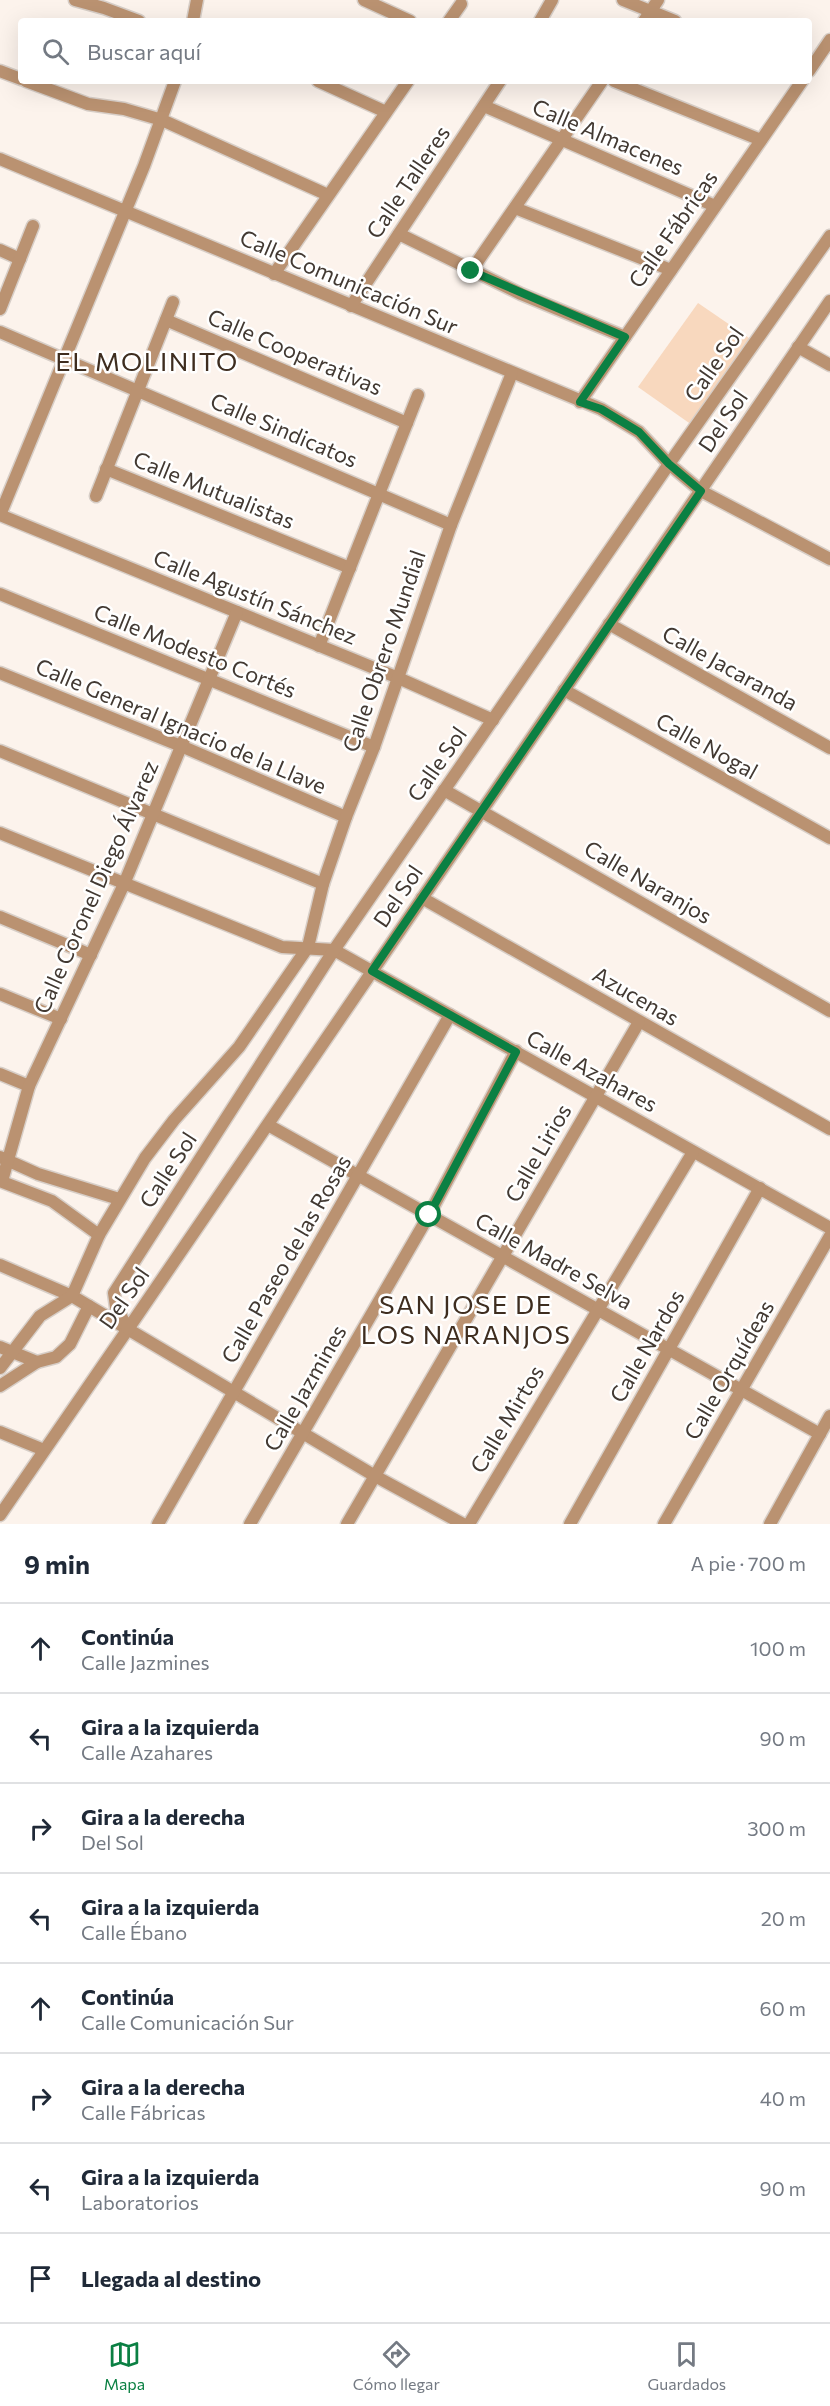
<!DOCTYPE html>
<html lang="es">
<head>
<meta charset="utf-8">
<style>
  body { margin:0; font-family:Commissioner,sans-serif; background:#f2f2f3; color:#1f2937 }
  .stop { position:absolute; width:18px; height:18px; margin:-14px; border:4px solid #0b8043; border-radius:50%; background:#fff }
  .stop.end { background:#0b8043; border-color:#fff; box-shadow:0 2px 6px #0008 }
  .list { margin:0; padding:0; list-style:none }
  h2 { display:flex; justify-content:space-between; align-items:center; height:78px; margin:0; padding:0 24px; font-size:26px }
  h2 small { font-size:20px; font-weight:400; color:#747a83 }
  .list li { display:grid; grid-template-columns:39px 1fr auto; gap:18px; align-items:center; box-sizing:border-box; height:90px; padding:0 24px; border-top:2px solid #e0e1e3 }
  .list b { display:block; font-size:22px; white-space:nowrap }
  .list p { margin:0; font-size:20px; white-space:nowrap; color:#747a83 }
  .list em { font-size:20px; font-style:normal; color:#747a83 }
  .icon { flex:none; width:33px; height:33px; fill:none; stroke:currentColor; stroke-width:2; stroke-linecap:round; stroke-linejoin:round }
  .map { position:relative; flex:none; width:830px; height:1524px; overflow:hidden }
  .search { position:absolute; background:#fff; box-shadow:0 6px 24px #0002; left:18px; right:18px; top:18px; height:66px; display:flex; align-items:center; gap:15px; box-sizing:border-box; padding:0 21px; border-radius:6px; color:#747a83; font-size:22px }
  .sheet { height:798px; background:#fff }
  nav { display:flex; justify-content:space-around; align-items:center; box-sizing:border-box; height:84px; border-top:2px solid #e0e1e3; background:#fff; font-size:16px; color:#747a83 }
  nav a { display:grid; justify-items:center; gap:3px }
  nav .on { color:#0b8043 }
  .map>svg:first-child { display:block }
  .green { fill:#f8d8be }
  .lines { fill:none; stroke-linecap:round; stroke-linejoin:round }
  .minor-casing { stroke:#d7cec7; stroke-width:15 }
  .tertiary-casing { stroke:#d7cec7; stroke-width:15 }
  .minor { stroke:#ba9271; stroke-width:12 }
  .tertiary { stroke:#ba9271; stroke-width:12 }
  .route { stroke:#0b8043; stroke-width:8 }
  .labels { text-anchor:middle; stroke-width:5; stroke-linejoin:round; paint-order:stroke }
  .street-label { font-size:22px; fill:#423932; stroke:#fff }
  .quarter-label { font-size:26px; letter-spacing:1.5px; fill:#3e2d1f; stroke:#fff }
</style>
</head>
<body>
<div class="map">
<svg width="830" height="1524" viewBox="0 0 830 1524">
  <rect width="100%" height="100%" fill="#fcf3ec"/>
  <!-- green -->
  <polygon class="green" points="698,303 752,340 692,425 638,387"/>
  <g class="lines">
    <!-- minor casing -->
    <g class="minor-casing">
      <g id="minor">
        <polyline points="75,0 104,8 139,21"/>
        <polyline points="364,0 410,21"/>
        <polyline points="623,0 675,21"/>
        <polyline points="193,21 197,0"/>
        <polyline points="449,21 461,4"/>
        <polyline points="540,21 552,0"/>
        <polyline points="644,21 658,0"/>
        <polyline points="0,71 21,79"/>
        <polyline points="809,71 830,40"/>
        <polyline points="26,81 88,104 124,109 162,120 328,195"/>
        <polyline points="318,81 386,112"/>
        <polyline points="614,81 761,140"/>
        <polyline points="484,106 715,206"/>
        <polyline points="0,159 601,409 639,432 669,464 701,491 830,559"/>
        <polyline points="515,208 671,270"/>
        <polyline points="399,234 521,294 625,337"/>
        <polyline points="0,250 20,259"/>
        <polyline points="471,271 602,81"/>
        <polyline points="274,274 408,81"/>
        <polyline points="351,306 500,81"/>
        <polyline points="0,309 33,226"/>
        <polyline points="166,320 407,423"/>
        <polyline points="0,332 451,525"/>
        <polyline points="798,347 830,365"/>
        <polyline points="580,402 802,81"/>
        <polyline points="106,469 350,568"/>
        <polyline points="96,496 173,302"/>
        <polyline points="0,515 396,677 493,720"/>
        <polyline points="0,515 144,166 175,81"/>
        <polyline points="0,594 374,747"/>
        <polyline points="609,624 830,748"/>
        <polyline points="319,646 418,395"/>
        <polyline points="0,673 181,746 346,817"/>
        <polyline points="564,690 830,838"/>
        <polyline points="0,751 323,884"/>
        <polyline points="444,790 830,1011"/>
        <polyline points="0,833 282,947 334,950 830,1228"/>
        <polyline points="422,898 830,1129"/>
        <polyline points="0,917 91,955"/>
        <polyline points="0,994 61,1019"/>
        <polyline points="0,1074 29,1086"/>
        <polyline points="268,1125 820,1434"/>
        <polyline points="0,1157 38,1174 119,1199"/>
        <polyline points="0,1181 52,1201 99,1235"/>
        <polyline points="2,1181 29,1086 124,884 237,612"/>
        <polyline points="0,1265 72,1296 375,1476 463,1524"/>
        <polyline points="0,1347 37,1362"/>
        <polyline points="0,1368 40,1316 72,1296 99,1235 145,1158 174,1120 239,1047 308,947 323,884 346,817 374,747 451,525 512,373"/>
        <polyline points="0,1386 37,1362 56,1357 70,1344 89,1306"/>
        <polyline points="0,1432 44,1450"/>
        <polyline points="0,1515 128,1329"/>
        <polyline points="158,1524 450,1015"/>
        <polyline points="250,1524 429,1215 516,1051"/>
        <polyline points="347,1524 639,1022"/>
        <polyline points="469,1524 693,1152"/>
        <polyline points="570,1524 760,1188"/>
        <polyline points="664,1524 830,1236"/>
        <polyline points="770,1524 830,1416"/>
      </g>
    </g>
    <!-- tertiary casing -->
    <g class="tertiary-casing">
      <polyline id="tertiary" points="830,236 669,464 334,950 114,1293 116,1307 128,1329 830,301"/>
    </g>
    <!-- minor -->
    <use href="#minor" class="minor"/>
    <!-- tertiary -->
    <use href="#tertiary" class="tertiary"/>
  </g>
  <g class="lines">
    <!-- route -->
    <polyline class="route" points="429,1215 516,1052 372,971 701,491 669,464 639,432 601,409 580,402 625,337 471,271"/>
  </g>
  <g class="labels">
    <!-- street labels -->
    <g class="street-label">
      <text transform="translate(608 137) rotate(23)" y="8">Calle Almacenes</text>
      <text transform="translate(408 182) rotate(-56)" y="8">Calle Talleres</text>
      <text transform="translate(673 229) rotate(-55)" y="8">Calle Fábricas</text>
      <text transform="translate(349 282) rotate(23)" y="8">Calle Comunicación Sur</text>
      <text transform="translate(295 352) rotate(23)" y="8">Calle Cooperativas</text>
      <text transform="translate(714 364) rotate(-55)" y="8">Calle Sol</text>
      <text transform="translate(723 421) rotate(-56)" y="8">Del Sol</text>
      <text transform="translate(284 430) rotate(23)" y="8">Calle Sindicatos</text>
      <text transform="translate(214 490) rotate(22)" y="8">Calle Mutualistas</text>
      <text transform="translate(255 597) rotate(22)" y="8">Calle Agustín Sánchez</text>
      <text transform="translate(195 651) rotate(22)" y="8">Calle Modesto Cortés</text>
      <text transform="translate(384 651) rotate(-71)" y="8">Calle Obrero Mundial</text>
      <text transform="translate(730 668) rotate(29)" y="8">Calle Jacaranda</text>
      <text transform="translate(181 726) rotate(23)" y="8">Calle General Ignacio de la Llave</text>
      <text transform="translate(707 746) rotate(29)" y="8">Calle Nogal</text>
      <text transform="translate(437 764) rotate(-55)" y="8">Calle Sol</text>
      <text transform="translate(648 882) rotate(30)" y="8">Calle Naranjos</text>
      <text transform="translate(96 887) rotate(-66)" y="8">Calle Coronel Diego Álvarez</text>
      <text transform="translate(398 896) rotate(-56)" y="8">Del Sol</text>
      <text transform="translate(636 996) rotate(30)" y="8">Azucenas</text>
      <text transform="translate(592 1071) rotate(29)" y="8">Calle Azahares</text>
      <text transform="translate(538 1153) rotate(-60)" y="8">Calle Lirios</text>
      <text transform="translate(168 1170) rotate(-57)" y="8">Calle Sol</text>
      <text transform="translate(286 1259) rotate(-60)" y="8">Calle Paseo de las Rosas</text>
      <text transform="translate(554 1261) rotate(29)" y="8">Calle Madre Selva</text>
      <text transform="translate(124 1298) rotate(-55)" y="8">Del Sol</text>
      <text transform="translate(647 1346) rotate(-60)" y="8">Calle Nardos</text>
      <text transform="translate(729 1370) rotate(-60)" y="8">Calle Orquídeas</text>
      <text transform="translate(305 1388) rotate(-60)" y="8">Calle Jazmines</text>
      <text transform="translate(507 1419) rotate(-59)" y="8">Calle Mirtos</text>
    </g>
    <!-- quarter labels -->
    <g class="quarter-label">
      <text x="147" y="371">EL MOLINITO</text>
      <text x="466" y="1314">SAN JOSE DE<tspan x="466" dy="30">LOS NARANJOS</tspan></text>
    </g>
  </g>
</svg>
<div class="stop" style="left:429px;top:1215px"></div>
<div class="stop end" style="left:471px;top:271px"></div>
<div class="search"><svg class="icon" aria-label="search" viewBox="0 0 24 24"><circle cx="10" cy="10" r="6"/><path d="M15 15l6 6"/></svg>Buscar aquí</div>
</div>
<section class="sheet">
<h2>9 min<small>A pie · 700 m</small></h2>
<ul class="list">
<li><svg class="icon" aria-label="ahead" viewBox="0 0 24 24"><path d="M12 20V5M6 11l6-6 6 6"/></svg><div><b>Continúa</b><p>Calle Jazmines</p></div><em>100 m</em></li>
<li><svg class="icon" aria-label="left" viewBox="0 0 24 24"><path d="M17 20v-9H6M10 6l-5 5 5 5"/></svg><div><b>Gira a la izquierda</b><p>Calle Azahares</p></div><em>90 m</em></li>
<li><svg class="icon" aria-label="right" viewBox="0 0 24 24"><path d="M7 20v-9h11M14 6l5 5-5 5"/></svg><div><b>Gira a la derecha</b><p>Del Sol</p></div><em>300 m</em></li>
<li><svg class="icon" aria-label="left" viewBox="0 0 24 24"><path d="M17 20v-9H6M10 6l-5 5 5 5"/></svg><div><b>Gira a la izquierda</b><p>Calle Ébano</p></div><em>20 m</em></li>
<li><svg class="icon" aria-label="ahead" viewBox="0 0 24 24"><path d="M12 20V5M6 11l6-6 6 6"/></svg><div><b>Continúa</b><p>Calle Comunicación Sur</p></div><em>60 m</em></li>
<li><svg class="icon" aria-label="right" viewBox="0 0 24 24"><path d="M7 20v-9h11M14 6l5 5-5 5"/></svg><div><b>Gira a la derecha</b><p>Calle Fábricas</p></div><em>40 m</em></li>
<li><svg class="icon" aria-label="left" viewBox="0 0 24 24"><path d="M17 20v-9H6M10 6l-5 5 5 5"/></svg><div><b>Gira a la izquierda</b><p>Laboratorios</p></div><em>90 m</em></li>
<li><svg class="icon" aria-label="arrive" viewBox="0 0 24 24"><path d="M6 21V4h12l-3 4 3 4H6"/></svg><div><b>Llegada al destino</b></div></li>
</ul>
</section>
<nav>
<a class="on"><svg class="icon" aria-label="map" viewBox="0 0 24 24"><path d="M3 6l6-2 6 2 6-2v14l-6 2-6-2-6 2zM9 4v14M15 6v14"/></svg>Mapa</a>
<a><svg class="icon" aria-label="directions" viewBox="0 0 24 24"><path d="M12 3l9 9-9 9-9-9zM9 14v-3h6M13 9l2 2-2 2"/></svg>Cómo llegar</a>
<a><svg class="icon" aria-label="saved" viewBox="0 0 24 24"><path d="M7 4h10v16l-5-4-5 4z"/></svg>Guardados</a>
</nav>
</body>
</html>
